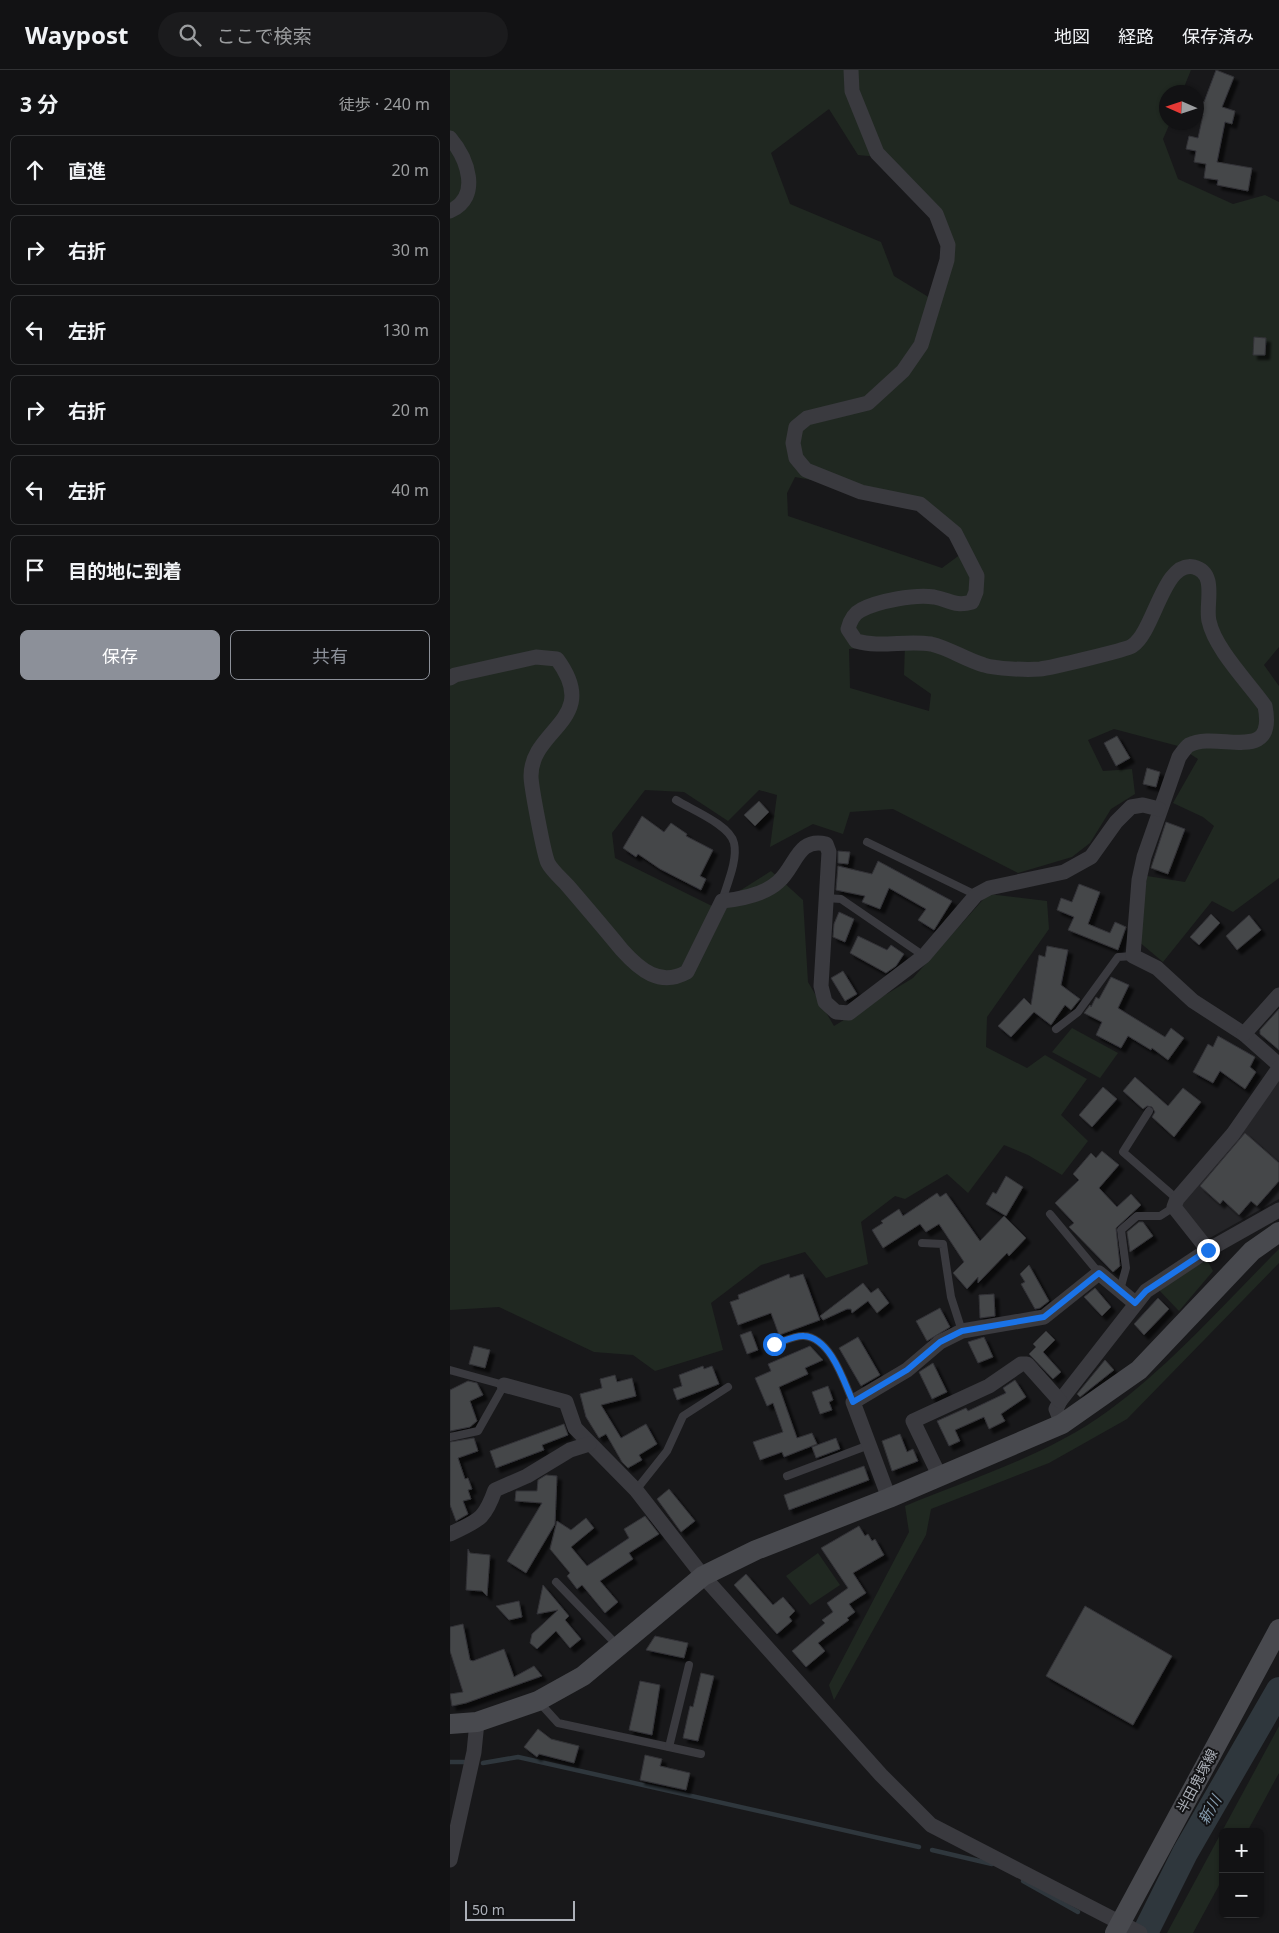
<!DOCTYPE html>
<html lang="ja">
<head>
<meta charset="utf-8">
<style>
  body { margin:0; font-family:"Noto Sans","Noto Sans JP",sans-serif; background:#1b1b1d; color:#f1f3f6 }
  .controls { position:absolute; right:15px; bottom:15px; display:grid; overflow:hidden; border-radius:8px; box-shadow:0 1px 4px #0004 }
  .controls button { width:45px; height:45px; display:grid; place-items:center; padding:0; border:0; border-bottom:1px solid #313234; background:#121214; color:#f1f3f6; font:25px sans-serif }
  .compass { position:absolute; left:709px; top:15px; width:45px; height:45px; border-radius:50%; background:#121214; box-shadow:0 1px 4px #0004; rotate:273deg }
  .scale { position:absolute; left:15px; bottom:12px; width:110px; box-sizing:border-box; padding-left:5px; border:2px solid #acb0b8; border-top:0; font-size:14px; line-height:18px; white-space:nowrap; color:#acb0b8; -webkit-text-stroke:4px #131315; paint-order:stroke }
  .stop { position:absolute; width:15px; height:15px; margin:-11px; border:4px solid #1a73e8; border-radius:50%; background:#fff }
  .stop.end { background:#1a73e8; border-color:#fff; box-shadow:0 1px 5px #0008 }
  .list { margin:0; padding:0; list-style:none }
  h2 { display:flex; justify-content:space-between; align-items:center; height:65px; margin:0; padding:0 20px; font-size:21px }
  h2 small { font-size:16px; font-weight:400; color:#9c9ea0 }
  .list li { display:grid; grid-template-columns:32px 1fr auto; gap:15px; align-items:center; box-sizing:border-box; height:70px; margin:0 10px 10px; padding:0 10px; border:1px solid #313234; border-radius:8px }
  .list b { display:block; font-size:19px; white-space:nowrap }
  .list em { font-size:16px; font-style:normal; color:#9c9ea0 }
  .actions { display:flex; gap:10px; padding:15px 20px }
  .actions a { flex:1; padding:11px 0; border:1px solid #8c9099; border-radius:8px; text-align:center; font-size:18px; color:#8c9099 }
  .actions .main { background:#8c9099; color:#fff }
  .icon { flex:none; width:28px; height:28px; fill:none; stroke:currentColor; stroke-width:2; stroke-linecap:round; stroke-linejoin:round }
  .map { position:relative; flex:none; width:829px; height:1863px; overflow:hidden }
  header { display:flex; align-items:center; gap:30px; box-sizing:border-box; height:70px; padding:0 25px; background:#121214; border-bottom:1px solid #313234 }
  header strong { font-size:24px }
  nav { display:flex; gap:28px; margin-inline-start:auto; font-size:18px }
  .search { width:350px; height:45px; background:#1b1b1d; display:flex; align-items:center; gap:12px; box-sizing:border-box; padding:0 18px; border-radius:28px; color:#9c9ea0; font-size:19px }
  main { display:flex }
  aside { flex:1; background:#121214 }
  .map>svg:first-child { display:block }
  .built { fill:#242427 }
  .green { fill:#202821; fill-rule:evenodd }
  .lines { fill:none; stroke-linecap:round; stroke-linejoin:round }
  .stream { stroke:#2f373d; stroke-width:4.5 }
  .river { stroke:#2f373d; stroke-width:26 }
  .building { fill:#45464a; stroke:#323236; filter:url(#shadow) }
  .lane { stroke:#3a3a3f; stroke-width:8 }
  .street { stroke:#3a3a3f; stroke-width:15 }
  .secondary { stroke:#48494e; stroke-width:20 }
  .route { stroke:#1a73e8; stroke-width:6 }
  .labels { text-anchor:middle; stroke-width:4; stroke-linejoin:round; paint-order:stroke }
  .street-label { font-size:14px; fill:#acb0b8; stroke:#131315 }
  .water-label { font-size:15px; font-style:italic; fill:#869db0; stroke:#131315 }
</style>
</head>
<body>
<header>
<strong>Waypost</strong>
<div class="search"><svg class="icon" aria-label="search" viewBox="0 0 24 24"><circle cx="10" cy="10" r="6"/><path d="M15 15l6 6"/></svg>ここで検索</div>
<nav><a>地図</a><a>経路</a><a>保存済み</a></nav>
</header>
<main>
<aside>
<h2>3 分<small>徒歩 · 240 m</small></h2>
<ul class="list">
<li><svg class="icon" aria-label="ahead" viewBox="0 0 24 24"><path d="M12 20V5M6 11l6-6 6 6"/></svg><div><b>直進</b></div><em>20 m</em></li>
<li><svg class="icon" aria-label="right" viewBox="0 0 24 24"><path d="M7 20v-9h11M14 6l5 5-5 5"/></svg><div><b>右折</b></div><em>30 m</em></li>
<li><svg class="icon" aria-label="left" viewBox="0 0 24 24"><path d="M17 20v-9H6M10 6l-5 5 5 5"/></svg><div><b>左折</b></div><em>130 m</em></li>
<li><svg class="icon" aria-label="right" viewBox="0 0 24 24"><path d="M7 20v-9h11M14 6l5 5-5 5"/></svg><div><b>右折</b></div><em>20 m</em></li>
<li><svg class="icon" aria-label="left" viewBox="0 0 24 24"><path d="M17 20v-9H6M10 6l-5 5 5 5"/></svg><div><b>左折</b></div><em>40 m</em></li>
<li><svg class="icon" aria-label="arrive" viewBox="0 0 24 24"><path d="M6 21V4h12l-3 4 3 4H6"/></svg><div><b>目的地に到着</b></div></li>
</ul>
<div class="actions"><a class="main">保存</a><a>共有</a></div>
</aside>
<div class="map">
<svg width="829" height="1863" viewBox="0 0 829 1863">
  <defs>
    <filter id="shadow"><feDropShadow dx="4.5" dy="4.5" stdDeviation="1" flood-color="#0009"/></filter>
  </defs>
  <rect width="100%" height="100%" fill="#18181a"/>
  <!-- built -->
  <polygon class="built" points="829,1003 829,1129 758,1169 727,1134"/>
  <!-- green -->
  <g class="green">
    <path d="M0,0H741L732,22H716V52L720,53L713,69L728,109L783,134L815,125L829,132V577L814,595L829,616V808L783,842L762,831L713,892L688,871L697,806L735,812L764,756L753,747L723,733L748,689L728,676L664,659L638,670L653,701L682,699L685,724L661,739L640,773L622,787L568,803L443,739L400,742L393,764L363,754L320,777L327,725L309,720L278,751L234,722L195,720L162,763L165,788L264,837L321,801L353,830L358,912L384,956L463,908L538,824L597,831L599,859L537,947L536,977L577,998L595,985L637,1009L611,1045L638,1071L612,1105L578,1085L554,1075L518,1123L497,1104L455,1129L445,1126L411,1152L418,1194L376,1208L355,1182L311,1195L261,1233L273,1280L205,1301L183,1285L144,1282L49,1237L0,1240ZM379,39L408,85L440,88L504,182L485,231L444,206L431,172L340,134L321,83ZM345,407L472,430L511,484L492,498L338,446L337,423ZM455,574L454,605L481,624L479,641L400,618L399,579Z"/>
    <polygon points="622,958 668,983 650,1008 602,982"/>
    <path d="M829,1179V1193L677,1349L599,1393L481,1439L476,1465L384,1630L379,1615L459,1462L455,1436C523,1408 598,1385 658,1341C721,1295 774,1234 829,1179Z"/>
    <polygon points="757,1190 763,1201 729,1241 708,1219"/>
    <polygon points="368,1483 390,1515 360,1535 336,1506"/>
    <polygon points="829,1656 829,1703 797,1762 773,1762 773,1808 743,1863 717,1863"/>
  </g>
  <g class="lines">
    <!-- stream -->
    <g class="stream">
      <polyline points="0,1692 14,1692"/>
      <polyline points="33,1693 68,1687 469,1777"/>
      <polyline points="482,1780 542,1794"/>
      <polyline points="573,1811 628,1842"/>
    </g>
    <!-- river -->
    <polyline class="river" points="695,1863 735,1783 829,1620"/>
  </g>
  <!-- building -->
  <g class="building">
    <polygon points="766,0 784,7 772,37 785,41 782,54 775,52 767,92 802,98 798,121 767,115 768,110 754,108 756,94 744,92 746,81 736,79 739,66 748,68 753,45 746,44 746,30 754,32"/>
    <polygon points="804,267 816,268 815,285 803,285"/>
    <polygon points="667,666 680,688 666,696 654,673"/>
    <polygon points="697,698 710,702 706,717 693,714"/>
    <polygon points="309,731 319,742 305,756 294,745"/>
    <polygon points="192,746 214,762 221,753 237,764 236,766 263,780 250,806 256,809 251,820 210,799 188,784 186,787 173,778"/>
    <polygon points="716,752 735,759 718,804 701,798"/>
    <polygon points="388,781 400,782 398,794 388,793"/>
    <polygon points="428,791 502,831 484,860 468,850 476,839 439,818 430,839 412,832 415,826 386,820 388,796 422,804"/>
    <polygon points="629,814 650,822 638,854 660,863 665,852 676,857 668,880 618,860 624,847 607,840 611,828 622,832"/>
    <polygon points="389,842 404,849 395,872 383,867 384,854"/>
    <polygon points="761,844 770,853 749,875 740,867"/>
    <polygon points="799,845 811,860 787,880 776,866"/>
    <polygon points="408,866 437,880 441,875 454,884 446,896 436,903 400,883"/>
    <polygon points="597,876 618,880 611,915 630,929 621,940 615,935 601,955 584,942 561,967 548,956 574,928 581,935 589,885 595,887"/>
    <polygon points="393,901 407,924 395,931 381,908"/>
    <polygon points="661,907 679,915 668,938 715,967 721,958 734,968 718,990 702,978 701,980 678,966 671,978 646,965 652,952 634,943 640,935 641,937 646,927 649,929"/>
    <polygon points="829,939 829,980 810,964 810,960"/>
    <polygon points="768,966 805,987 800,997 806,1002 795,1019 770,1001 763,1013 743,1002 758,974 763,977"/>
    <polygon points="685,1007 718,1036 733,1018 751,1032 724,1067 702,1047 705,1042 702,1037 697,1036 693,1039 673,1021"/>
    <polygon points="653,1017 667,1029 642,1057 629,1045"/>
    <polygon points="795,1063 829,1093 829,1111 807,1136 801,1131 789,1145 773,1130 770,1134 750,1116"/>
    <polygon points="652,1081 669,1095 649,1118 667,1137 681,1124 691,1135 666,1158 670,1196 663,1202 619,1157 624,1153 605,1133 629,1110 623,1104 641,1083 646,1088"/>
    <polygon points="556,1106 573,1117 556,1146 536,1134 543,1122 546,1124"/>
    <polygon points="487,1123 490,1127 496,1123 530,1171 554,1146 576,1168 559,1186 557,1183 528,1213 528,1207 517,1219 503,1203 514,1192 489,1154 476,1162 470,1154 433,1178 422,1160 433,1153 431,1151 449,1139 453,1146"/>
    <polygon points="689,1152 693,1152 703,1166 680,1182 677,1162"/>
    <polygon points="579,1195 599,1231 590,1238 585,1239 571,1214 575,1212 570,1204"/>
    <polygon points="339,1204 340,1208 353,1204 370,1250 329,1265 321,1243 288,1255 280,1232 289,1229 288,1225"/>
    <polygon points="413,1213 421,1223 428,1218 439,1233 427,1243 418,1231 402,1243 401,1239 397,1239 373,1250 370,1246"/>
    <polygon points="645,1218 661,1237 652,1246 634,1227"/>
    <polygon points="544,1224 545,1246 530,1248 529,1225"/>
    <polygon points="708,1228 719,1239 694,1265 684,1254"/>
    <polygon points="490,1238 500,1257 477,1271 466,1251"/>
    <polygon points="301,1261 308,1280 297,1284 290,1265"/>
    <polygon points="596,1261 605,1270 593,1282 611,1302 603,1309 579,1284 586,1277 583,1274"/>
    <polygon points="408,1267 430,1305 411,1316 389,1278"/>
    <polygon points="534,1267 543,1287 528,1293 518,1272"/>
    <polygon points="24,1276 40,1280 35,1298 19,1294"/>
    <polygon points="360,1276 373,1290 355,1298 358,1304 329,1317 347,1368 362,1363 367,1374 334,1387 332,1382 310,1390 303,1372 333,1362 323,1333 317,1336 305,1308 321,1301 318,1294"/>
    <polygon points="655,1290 664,1300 630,1327 627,1324"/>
    <polygon points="483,1293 497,1322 482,1329 469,1302"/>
    <polygon points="253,1296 254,1299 262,1296 269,1314 227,1330 223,1319 232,1316 229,1305"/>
    <polygon points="165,1305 167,1312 182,1308 186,1326 151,1335 171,1368 196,1354 207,1374 189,1385 192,1390 178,1398 172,1392 156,1364 149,1368 136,1347 130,1324 152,1318 150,1309"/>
    <polygon points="565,1310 576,1327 551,1344 555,1351 539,1359 534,1347 505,1360 510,1371 499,1376 487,1351 516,1338 518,1341 556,1323 553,1318"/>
    <polygon points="18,1311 27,1313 33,1325 20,1331 27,1351 20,1357 0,1361 0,1320"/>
    <polygon points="378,1316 383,1330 379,1332 382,1340 370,1344 362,1322"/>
    <polygon points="114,1354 118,1365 92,1375 94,1380 46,1398 40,1381"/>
    <polygon points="450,1364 457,1382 463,1379 468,1391 442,1401 432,1371"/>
    <polygon points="24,1368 28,1381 8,1388 15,1409 18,1408 22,1419 18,1420 21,1429 13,1431 18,1444 6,1451 0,1435 0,1372"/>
    <polygon points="386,1368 390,1379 366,1388 362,1377"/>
    <polygon points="414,1396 419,1410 339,1440 334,1425"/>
    <polygon points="96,1405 107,1406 105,1454 76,1503 57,1491 92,1433 65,1431 66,1421 87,1421 88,1410"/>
    <polygon points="219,1419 245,1451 231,1462 207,1429"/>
    <polygon points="195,1446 209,1464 179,1483 183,1489 150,1511 168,1532 155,1543 132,1515 127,1519 117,1506 120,1503 100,1479 107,1451 121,1460 136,1448 144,1458 121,1477 137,1496 179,1468 174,1459"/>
    <polygon points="409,1456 415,1466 418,1464 422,1471 425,1469 434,1485 403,1503 416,1523 399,1534 405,1542 397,1548 399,1550 368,1573 375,1581 356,1597 342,1581 375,1553 372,1550 383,1542 377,1533 398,1518 371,1478"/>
    <polygon points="18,1479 20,1483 40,1485 37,1526 32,1521 16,1520"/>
    <polygon points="296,1504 323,1535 333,1527 345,1541 339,1547 342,1551 327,1564 284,1515"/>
    <polygon points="93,1515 119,1546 115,1550 131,1569 120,1578 106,1561 87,1579 80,1573 82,1564 108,1540 87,1544"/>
    <polygon points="69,1531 72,1547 59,1550 46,1536"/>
    <polygon points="635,1536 722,1586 683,1655 596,1606"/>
    <polygon points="13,1554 20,1590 23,1591 54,1579 64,1607 84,1596 92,1606 16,1633 2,1636 0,1624 13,1622 0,1581 0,1557"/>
    <polygon points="205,1566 238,1573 234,1588 196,1580"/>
    <polygon points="251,1603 264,1606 248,1671 233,1668 240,1636 243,1637"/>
    <polygon points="190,1611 210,1615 202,1665 179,1660"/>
    <polygon points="88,1659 101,1669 129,1676 124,1693 89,1684 87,1687 74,1677"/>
    <polygon points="195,1685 212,1689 210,1696 240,1703 236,1720 190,1710"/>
  </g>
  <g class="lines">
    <!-- lane -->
    <g class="lane">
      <path d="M226,730C242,740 280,755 284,773C288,790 277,814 272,831"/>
      <polyline points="417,772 526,825"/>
      <polyline points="376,828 391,829 474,886"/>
      <polyline points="606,959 628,942 668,887 683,886"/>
      <polyline points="699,1041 673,1082 727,1129"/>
      <polyline points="600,1144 649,1203"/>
      <polyline points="472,1173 493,1174 501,1227 512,1261"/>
      <polyline points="670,1220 676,1198 671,1160 687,1146 710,1146 724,1137"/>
      <path d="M324,1274C332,1272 345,1265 354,1266C381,1268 394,1312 403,1332"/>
      <polyline points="0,1300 54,1315 28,1361 0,1367"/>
      <polyline points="337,1406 419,1375"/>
      <polyline points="186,1420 217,1381 233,1346 278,1317"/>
      <polyline points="106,1512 168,1576"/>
      <polyline points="89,1632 108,1653 251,1684"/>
      <polyline points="219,1677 239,1595"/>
    </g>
    <!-- street -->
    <g class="street">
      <path d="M401,0L402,21L427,83L486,144L498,175L497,190L471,275L453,301L418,333L357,348L346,357L343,373L346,388L356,400L411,422L470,434L505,463L527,506L526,522L522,532C505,537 500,530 484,527C465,524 428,531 411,540C403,544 400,551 398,559L406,571C430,578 456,570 481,574C499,578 516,590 534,595C546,599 577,600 590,599C600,598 676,580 682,576C705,561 713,490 744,497C768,503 755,535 759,551C765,579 798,612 815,636C827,696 768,660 739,675C735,678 732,683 729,687L694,787L689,810L683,886L707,898L743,931L794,964L829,995"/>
      <path d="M0,68C17,88 32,127 0,141"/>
      <path d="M0,608L5,605L86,587L107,589C152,650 81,658 81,706C81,716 94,785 98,793C102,801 112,809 118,816C136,837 154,858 172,880C190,900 210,917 237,902L272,831C291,829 314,825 328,812C346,797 347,767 376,774L379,782L371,916L375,932L386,942L399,943L474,886L526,825L539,818L614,802L641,787L666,752L681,737L693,735L709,739"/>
      <polyline points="794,964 829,925"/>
      <polyline points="758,1180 724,1137 727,1129 783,1064 829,998"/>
      <polyline points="54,1315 116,1332 125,1358 186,1420 253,1506 431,1705 481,1755 690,1863"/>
      <polyline points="612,1354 606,1339 610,1331 696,1221 758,1180 829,1140"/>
      <polyline points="490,1407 463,1351 539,1316 571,1294 577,1294 610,1331"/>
      <polyline points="439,1428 403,1332 457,1300 490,1272 512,1261 594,1247 649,1203 685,1233"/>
      <path d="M0,1464C28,1450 34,1451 45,1420L77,1406L120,1380L139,1374"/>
      <polyline points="0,1790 24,1682 27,1652"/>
    </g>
    <!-- secondary -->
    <g class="secondary">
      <polyline points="0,1654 27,1652 88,1631 133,1606 253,1506 306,1480 439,1428 612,1354 689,1300 802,1181 829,1162"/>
      <polyline points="665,1863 829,1559"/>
    </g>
  </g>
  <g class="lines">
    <!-- route -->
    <path class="route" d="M324,1274C332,1272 345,1265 354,1266C381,1268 394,1312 403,1332L457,1300L490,1272L512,1261L594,1247L649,1203L685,1233L696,1221L758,1180"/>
  </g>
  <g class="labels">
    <!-- street labels -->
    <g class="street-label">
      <text transform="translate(747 1711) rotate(-62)" y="5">半田鬼塚線</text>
    </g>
    <!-- water labels -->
    <g class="water-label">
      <text transform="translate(760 1740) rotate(-60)" y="5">新川</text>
    </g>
  </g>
</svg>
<div class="controls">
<button>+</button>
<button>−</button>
</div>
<svg class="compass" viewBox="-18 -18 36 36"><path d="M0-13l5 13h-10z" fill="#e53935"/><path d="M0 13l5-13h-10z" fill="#9c9ea0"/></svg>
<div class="scale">50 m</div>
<div class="stop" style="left:324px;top:1274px"></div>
<div class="stop end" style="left:758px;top:1180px"></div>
</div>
</main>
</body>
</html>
